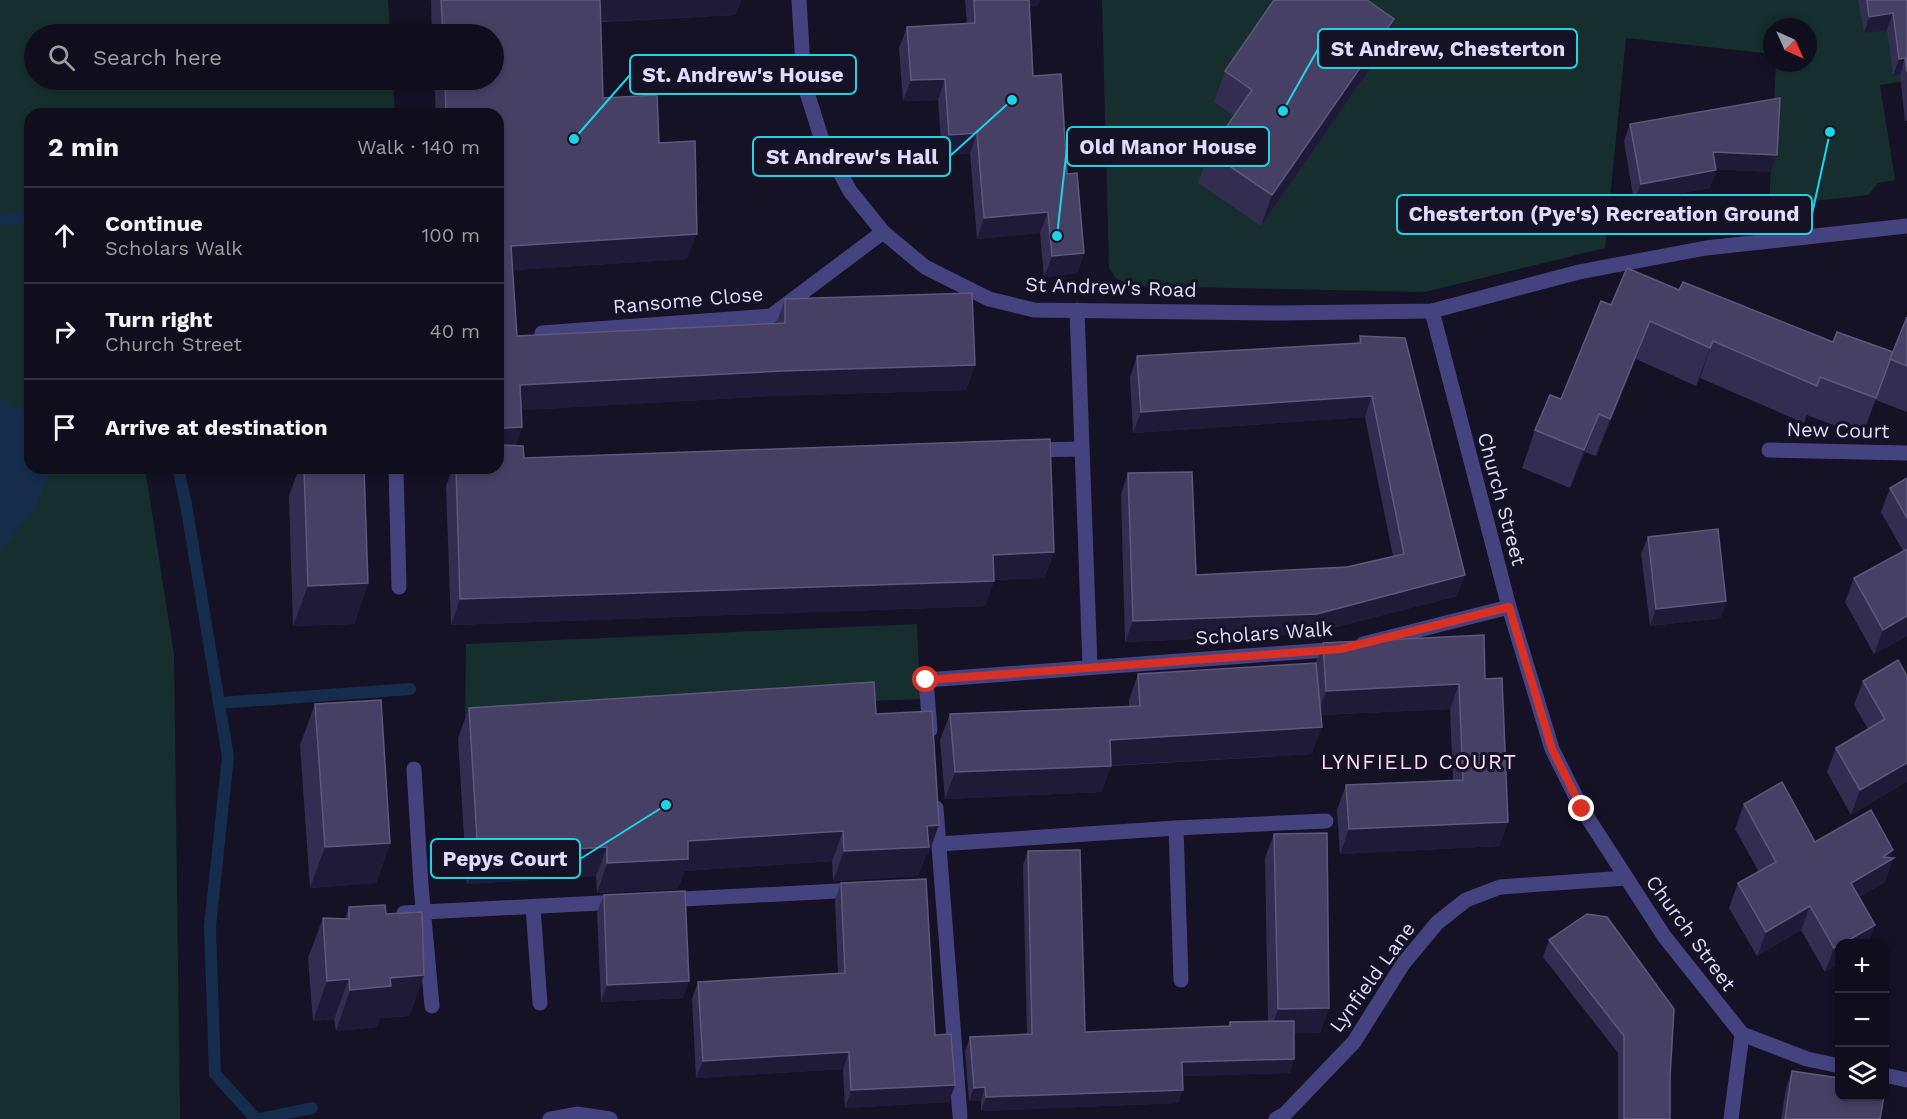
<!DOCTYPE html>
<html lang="en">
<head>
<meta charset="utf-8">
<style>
  body { margin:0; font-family:"Work Sans",sans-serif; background:#191725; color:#f1f3f6 }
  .controls { position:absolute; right:18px; bottom:18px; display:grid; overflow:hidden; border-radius:12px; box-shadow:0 3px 9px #0003 }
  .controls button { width:54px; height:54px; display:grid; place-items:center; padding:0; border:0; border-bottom:2px solid #302e3b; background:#100e1c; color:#f1f3f6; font:30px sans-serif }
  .compass { position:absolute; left:1763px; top:18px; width:54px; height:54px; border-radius:50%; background:#100e1c; box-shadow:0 3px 9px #0003; rotate:135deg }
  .stop { position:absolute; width:18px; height:18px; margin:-14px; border:4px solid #d93025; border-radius:50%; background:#fff }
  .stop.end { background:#d93025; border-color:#fff; box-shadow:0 2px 6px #0008 }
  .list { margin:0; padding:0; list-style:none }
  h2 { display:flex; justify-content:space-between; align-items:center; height:78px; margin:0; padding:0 24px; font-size:26px }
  h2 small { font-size:20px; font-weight:400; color:#9c9ca3 }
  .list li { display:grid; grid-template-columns:39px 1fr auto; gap:18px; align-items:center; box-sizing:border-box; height:96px; padding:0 24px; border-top:2px solid #302e3b }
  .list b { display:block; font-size:22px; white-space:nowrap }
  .list p { margin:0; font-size:20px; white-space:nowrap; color:#9c9ca3 }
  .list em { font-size:20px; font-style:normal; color:#9c9ca3 }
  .icon { flex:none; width:33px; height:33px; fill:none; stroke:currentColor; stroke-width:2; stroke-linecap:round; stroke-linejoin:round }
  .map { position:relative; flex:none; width:1907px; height:1119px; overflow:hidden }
  .search { position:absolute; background:#100e1c; box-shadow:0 3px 9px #0003; left:24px; top:24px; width:480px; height:66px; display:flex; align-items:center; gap:15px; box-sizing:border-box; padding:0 21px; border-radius:33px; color:#9c9ca3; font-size:22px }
  .panel { position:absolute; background:#100e1c; box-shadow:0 3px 9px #0003; left:24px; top:108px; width:480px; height:366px; border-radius:18px }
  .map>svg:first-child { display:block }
  .green { fill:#162f2e }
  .water { fill:#162c4c }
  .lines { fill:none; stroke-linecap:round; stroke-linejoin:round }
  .stream { stroke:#162c4c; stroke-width:12 }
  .street { stroke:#444380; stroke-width:15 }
  .wall { fill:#342d52 }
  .shaded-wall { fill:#201a39 }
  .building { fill:#464064; stroke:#5e587c; stroke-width:1.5 }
  .route { stroke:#d93025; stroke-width:8 }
  .labels { text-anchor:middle; stroke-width:6; stroke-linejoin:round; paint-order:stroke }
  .street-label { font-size:20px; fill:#dedbfb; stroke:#151226 }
  .neighbourhood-label { font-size:21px; letter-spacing:1.5px; fill:#fbddf1; stroke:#151226 }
  .leader { fill:none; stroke:#1cd4e6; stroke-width:2 }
  .callout-dot { fill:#1cd4e6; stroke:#151226; stroke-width:2 }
  .callout { fill:#151226; stroke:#1cd4e6; stroke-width:2 }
  .callout-label { font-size:21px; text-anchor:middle; font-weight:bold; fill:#dedbfb }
</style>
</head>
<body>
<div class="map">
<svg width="1907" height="1119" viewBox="0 0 1907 1119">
  <rect width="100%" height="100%" fill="#151226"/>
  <!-- green -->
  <g class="green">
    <polygon points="0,0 388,0 390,34 34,34 34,80 393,80 395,114 30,114 30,468 145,468 174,655 180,1119 0,1119"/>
    <polygon points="1102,0 1907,0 1907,81 1880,85 1895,180 1878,183 1868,195 1769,206 1776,63 1808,63 1808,27 1772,27 1772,54 1626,38 1605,248 1425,292 1138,286 1116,279 1109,268"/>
    <polygon points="917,624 920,699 465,717 466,644"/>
  </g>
  <!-- water -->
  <polygon class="water" points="0,398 30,416 30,468 50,468 51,471 35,508 0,551"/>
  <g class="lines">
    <!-- stream -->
    <g class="stream">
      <polyline points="0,220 30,217"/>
      <polyline points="178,468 186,505 228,757 210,926 215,1074 256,1119"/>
      <polyline points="219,703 410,689"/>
      <polyline points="259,1119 312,1108"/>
    </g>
    <!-- street -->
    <g class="street">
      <polyline points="799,0 804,83 821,137 850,191 883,232 925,267 989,299 1034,310 1279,313 1432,311 1579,272 1706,248 1907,226"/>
      <polyline points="1077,310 1090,666"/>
      <polyline points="1432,311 1509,607 1552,749 1582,809 1664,936 1742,1034 1731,1119"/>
      <polyline points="542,333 771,316 883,232"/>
      <polyline points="1030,450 1081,449"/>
      <polyline points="1769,450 1907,453"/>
      <polyline points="396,468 399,587"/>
      <polyline points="1363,644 1509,607"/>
      <polyline points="930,730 926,680 1340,649"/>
      <polyline points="414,769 421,885 432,1006"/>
      <polyline points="936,808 960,1116"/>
      <polyline points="1176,828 1181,980"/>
      <polyline points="939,844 1176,828 1326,821"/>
      <polyline points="664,900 856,890"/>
      <polyline points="533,907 540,1003"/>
      <polyline points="404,913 619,902"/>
      <polyline points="1742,1034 1807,1059 1840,1066"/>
      <polyline points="1884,1075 1907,1080"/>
      <polyline points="550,1119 577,1114 610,1119"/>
      <polyline points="1276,1119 1285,1114 1354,1042 1403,964 1437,923 1466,900 1500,887 1626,878"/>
    </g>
  </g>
  <!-- wall -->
  <g class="wall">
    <polygon points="431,0 741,0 735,15 601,22 603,98 659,143 687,259 512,270 517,336 776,324 785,299 975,365 966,390 771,396 521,410 522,427 515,446 524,458 1054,552 1044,578 994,580 985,606 451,625 446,486 453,468 498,468 498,114 436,114 434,80 494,80 494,34 432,34"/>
    <polygon points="965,0 1040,0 1038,5 1029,6 1033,76 1067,174 1084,253 1077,273 1044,277 1040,233 977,239 970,153 942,155 938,100 903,101 899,48 907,27 967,24"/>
    <polygon points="1858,0 1907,0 1907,121 1905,121 1900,75 1893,76 1887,30 1864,33"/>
    <polygon points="1383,50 1261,226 1198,183 1209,152 1234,116 1214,102 1225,71"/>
    <polygon points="1630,124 1770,172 1716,169 1710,188 1634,201 1624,141"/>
    <polygon points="1679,290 1833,342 1893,352 1907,317 1907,412 1876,400 1879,391 1862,436 1807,415 1804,423 1700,378 1696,386 1636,359 1596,456 1585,452 1570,488 1522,468 1535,430 1561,399 1611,305"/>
    <polygon points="1360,336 1457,596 1309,634 1125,642 1121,494 1128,473 1196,575 1347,567 1393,556 1365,417 1133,433 1130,377 1137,356 1358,343"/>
    <polygon points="299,468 364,468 368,583 354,624 293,626 289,496"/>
    <polygon points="1907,478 1907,636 1874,654 1845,602 1854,578 1903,551 1881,512 1890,488"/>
    <polygon points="1648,537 1726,601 1720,618 1650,626 1641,554"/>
    <polygon points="1323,643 1485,679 1508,822 1499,846 1340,854 1337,810 1346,785 1453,780 1450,709 1321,715 1312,754 1111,766 1101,792 945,799 940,740 950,714 1129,707 1129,700 1138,674 1316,663"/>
    <polygon points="1907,676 1851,815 1827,772 1836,748 1868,729 1854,705 1863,681"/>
    <polygon points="315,704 390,843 376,883 310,888 300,745"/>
    <polygon points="469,708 876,714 928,855 926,855 918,876 833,881 832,861 684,871 678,889 597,893 596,876 467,884 458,738"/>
    <polygon points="1744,804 1815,842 1891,857 1885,882 1859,897 1825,972 1801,930 1757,956 1729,908 1738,883 1759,872 1735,829"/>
    <polygon points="1274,834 1329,1008 1320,1033 1294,1033 1290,1073 1182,1076 1178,1103 981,1111 981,1101 969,1101 965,1051 970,1037 1027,1035 1023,865 1028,851 1085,1032 1229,1026 1230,1022 1268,1021 1265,858"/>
    <polygon points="841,883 935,1035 955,1085 949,1102 845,1108 843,1069 696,1078 692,999 698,982 838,973 835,900"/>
    <polygon points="604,895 683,998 601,1002 597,912"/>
    <polygon points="349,907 386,914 424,975 409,1016 380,1018 377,1027 336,1031 334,1019 313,1021 308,958 323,918 345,919"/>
    <polygon points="1549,940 1670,1077 1670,1119 1618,1119 1618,1053 1543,957"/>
    <polygon points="1792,1071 1880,1119 1781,1119 1786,1088"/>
  </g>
  <!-- shaded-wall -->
  <g class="shaded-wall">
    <polygon points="598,0 741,0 735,15 590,22"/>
    <polygon points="1022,0 1040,0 1038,5 1020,6"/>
    <polygon points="1893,13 1887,30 1864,33 1869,17"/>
    <polygon points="1394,19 1383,50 1261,226 1272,195"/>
    <polygon points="1905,58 1900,75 1893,76 1899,59"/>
    <polygon points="945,79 938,100 903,101 911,80"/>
    <polygon points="977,133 970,153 942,155 949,135"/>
    <polygon points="1713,152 1777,155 1770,172 1707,169"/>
    <polygon points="1716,170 1710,188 1634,201 1641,184"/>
    <polygon points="1048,212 1040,233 977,239 984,218"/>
    <polygon points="697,234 687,259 502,271 511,246"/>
    <polygon points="1084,253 1077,273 1044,277 1052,256"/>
    <polygon points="1650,321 1636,359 1596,456 1610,419"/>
    <polygon points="1713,341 1700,378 1696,386 1710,348"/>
    <polygon points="975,365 966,390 771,396 510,411 520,385 781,371"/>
    <polygon points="1372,396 1365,417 1133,433 1141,412"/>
    <polygon points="1599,414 1585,452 1570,488 1584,450"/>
    <polygon points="522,427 513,452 498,453 498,437 503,428"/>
    <polygon points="1054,552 1044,578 984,580 993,555"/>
    <polygon points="1465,575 1457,596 1309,634 1125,642 1133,621"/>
    <polygon points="994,581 985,606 451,625 460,599"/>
    <polygon points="368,583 354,624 293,626 308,586"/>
    <polygon points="1726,601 1720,618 1650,626 1656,609"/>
    <polygon points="1907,616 1907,636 1874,654 1883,630"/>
    <polygon points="1459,684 1450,709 1317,715 1326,691"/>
    <polygon points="1322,727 1312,754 1100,766 1110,740"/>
    <polygon points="1907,763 1907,782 1851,815 1860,790"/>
    <polygon points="1111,766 1101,792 945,799 955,772"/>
    <polygon points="1508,822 1499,846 1340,854 1349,829"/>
    <polygon points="939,825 928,855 926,855 918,876 833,881 844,851 927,826"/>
    <polygon points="843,831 832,861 684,871 678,889 597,893 607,863 688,841"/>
    <polygon points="390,843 376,883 310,888 325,847"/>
    <polygon points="607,847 596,876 467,884 478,855"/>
    <polygon points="1893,850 1890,860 1894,858 1885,882 1842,907 1851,883 1883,857"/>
    <polygon points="1810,906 1801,930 1757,956 1766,932"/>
    <polygon points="1875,925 1868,944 1842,944"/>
    <polygon points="1839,945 1839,964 1825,972 1834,948"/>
    <polygon points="424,975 409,1016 380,1018 377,1027 336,1031 350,990 390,978"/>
    <polygon points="349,979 334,1019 313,1021 327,981"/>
    <polygon points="689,981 683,998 601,1002 607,985"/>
    <polygon points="1329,1008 1320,1033 1269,1034 1278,1009"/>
    <polygon points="849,1052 843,1069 696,1078 703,1061"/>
    <polygon points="1294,1059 1290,1073 1177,1076 1182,1062"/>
    <polygon points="955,1085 949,1102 845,1108 851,1090"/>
    <polygon points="985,1087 981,1101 969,1101 974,1088"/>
    <polygon points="1183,1090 1178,1103 981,1111 986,1097"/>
  </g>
  <!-- building -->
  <g class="building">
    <polygon points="441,0 600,0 603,98 657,95 659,143 695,141 697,234 511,246 517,336 785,323 785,299 972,293 975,365 781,371 520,385 522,427 503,428 498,437 498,114 446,114 445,80 494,80 494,34 443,34"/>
    <polygon points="974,0 1029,0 1033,76 1061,74 1067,174 1077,173 1084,253 1052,256 1048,212 984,218 977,133 949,135 945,79 911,80 907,27 975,23"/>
    <polygon points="1274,0 1367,0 1394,19 1272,195 1209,152 1252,90 1225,71"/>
    <polygon points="1867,0 1907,0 1907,72 1905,58 1899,59 1893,13 1869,17"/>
    <polygon points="1780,98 1777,155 1713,152 1716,170 1641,184 1630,124"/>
    <polygon points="1627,268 1679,290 1683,282 1833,342 1837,332 1893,352 1876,398 1820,377 1817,386 1713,341 1710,348 1650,321 1610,419 1599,414 1584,450 1535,430 1550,395 1561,399 1601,301 1611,305"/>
    <polygon points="1907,317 1907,366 1890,359"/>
    <polygon points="1360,336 1405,338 1465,575 1317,614 1133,621 1128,473 1192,472 1196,575 1347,567 1404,554 1372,396 1141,412 1137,356 1361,343"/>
    <polygon points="498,438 503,445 523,446 524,458 1050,439 1054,552 993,555 994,581 460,599 456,468 498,468"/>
    <polygon points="304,468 364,468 368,583 308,586"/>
    <polygon points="1907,478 1907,518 1890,488"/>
    <polygon points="1718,529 1726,601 1656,609 1648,537"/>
    <polygon points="1907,549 1907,616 1883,630 1854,578"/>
    <polygon points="1484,635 1485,679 1502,678 1508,822 1349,829 1346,785 1463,780 1459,684 1326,691 1323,643"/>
    <polygon points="1898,660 1907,676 1907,763 1860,790 1836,748 1885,719 1863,681"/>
    <polygon points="1316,663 1322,727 1110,740 1111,766 955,772 950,714 1140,706 1138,674"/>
    <polygon points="874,682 876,714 932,711 939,825 927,826 929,847 844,851 843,831 688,841 688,859 607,863 607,847 478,855 469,708"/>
    <polygon points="381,700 390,843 325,847 315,704"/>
    <polygon points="1782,782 1815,842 1871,810 1893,850 1883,857 1894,858 1851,883 1875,925 1842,944 1839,944 1839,945 1834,948 1810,906 1766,932 1738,883 1776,862 1744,804"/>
    <polygon points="1327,833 1329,1008 1278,1009 1274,834"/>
    <polygon points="1080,850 1085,1032 1230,1026 1230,1022 1294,1021 1294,1059 1182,1062 1183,1090 986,1097 985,1087 974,1088 970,1037 1032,1034 1028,851"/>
    <polygon points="926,879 935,1035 951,1034 955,1085 851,1090 849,1052 703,1061 698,982 845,973 841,883"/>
    <polygon points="685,891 689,981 607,985 604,895"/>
    <polygon points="385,905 386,914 422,912 424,975 390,978 391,986 350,990 349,979 327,981 323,918 349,919 349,907"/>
    <polygon points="1587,914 1607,917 1674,1009 1670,1077 1670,1119 1624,1119 1624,1036 1549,940"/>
    <polygon points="1792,1071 1839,1078 1839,1096 1884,1096 1880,1119 1785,1119"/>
  </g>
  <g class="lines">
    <!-- route -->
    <polyline class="route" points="926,680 1341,649 1509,607 1552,749 1582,809"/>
  </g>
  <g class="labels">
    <!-- street labels -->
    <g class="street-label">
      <text transform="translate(1111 287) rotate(2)" y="7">St Andrew's Road</text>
      <text transform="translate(688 300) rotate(-5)" y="7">Ransome Close</text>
      <text transform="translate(1838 430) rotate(1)" y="7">New Court</text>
      <text transform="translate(1502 499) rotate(75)" y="7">Church Street</text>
      <text transform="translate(1264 633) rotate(-4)" y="7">Scholars Walk</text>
      <text transform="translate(1691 933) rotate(54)" y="7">Church Street</text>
      <text transform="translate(1372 977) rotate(-54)" y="7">Lynfield Lane</text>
    </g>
    <!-- neighbourhood labels -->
    <g class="neighbourhood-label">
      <text x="1419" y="769">LYNFIELD COURT</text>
    </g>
  </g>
  <!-- callouts -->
  <path class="leader" d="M1283 111L1318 49M574 139L630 75M1057 236L1067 147M1012 100L950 156M1830 132L1812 214M666 805L580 859"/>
  <g class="callout-dot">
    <circle cx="1283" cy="111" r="6"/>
    <circle cx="574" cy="139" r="6"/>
    <circle cx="1057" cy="236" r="6"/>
    <circle cx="1012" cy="100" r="6"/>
    <circle cx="1830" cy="132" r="6"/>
    <circle cx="666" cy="805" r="6"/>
  </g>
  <g class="callout">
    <rect x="1318" y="29" width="259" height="39" rx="6"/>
    <rect x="630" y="55" width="226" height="39" rx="6"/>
    <rect x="1067" y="127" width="202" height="39" rx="6"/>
    <rect x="753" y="137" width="197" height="39" rx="6"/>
    <rect x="1397" y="195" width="415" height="39" rx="6"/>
    <rect x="431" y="839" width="149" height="39" rx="6"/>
  </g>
  <g class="callout-label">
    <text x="1448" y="56">St Andrew, Chesterton</text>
    <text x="743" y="82">St. Andrew's House</text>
    <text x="1168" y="154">Old Manor House</text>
    <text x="852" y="164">St Andrew's Hall</text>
    <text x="1604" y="221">Chesterton (Pye's) Recreation Ground</text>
    <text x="505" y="866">Pepys Court</text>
  </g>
</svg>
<div class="controls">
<button>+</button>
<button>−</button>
<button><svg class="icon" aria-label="layers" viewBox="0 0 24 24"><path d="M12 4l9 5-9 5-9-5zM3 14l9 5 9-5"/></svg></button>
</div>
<svg class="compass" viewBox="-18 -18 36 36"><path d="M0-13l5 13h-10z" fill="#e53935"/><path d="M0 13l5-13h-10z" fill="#9c9ca3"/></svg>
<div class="stop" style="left:926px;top:680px"></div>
<div class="stop end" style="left:1582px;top:809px"></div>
<div class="search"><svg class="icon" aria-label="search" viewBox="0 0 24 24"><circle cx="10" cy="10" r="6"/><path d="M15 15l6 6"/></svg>Search here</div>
<section class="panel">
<h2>2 min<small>Walk · 140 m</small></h2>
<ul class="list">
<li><svg class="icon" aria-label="ahead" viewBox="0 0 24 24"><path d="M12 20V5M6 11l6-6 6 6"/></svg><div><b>Continue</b><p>Scholars Walk</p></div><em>100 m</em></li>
<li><svg class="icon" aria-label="right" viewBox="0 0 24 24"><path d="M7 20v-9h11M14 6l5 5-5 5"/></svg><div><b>Turn right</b><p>Church Street</p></div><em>40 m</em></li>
<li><svg class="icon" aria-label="arrive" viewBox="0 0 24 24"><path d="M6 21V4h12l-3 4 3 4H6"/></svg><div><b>Arrive at destination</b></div></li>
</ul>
</section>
</div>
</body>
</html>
